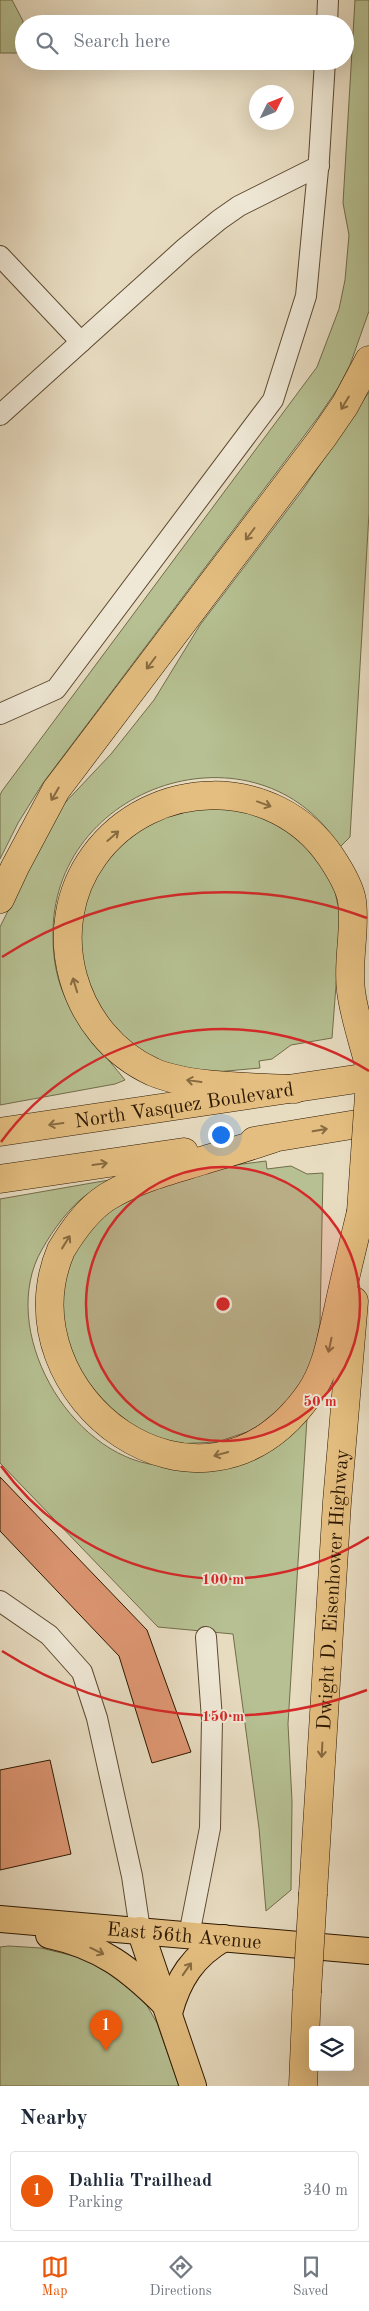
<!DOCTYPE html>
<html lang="en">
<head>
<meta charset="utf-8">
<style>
  body { margin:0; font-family:"Old Standard TT",serif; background:#f2f2f3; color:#1f2937 }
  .controls { position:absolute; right:15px; bottom:15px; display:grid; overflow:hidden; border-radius:5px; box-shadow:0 5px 20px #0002 }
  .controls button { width:45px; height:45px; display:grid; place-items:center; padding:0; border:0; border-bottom:1px solid #e0e1e3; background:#fff; color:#1f2937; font:25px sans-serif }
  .compass { position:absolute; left:249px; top:85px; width:45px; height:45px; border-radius:50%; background:#fff; box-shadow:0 5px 20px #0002; rotate:47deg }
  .you { position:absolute; left:220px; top:1134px; width:18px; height:18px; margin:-12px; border:4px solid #fff; border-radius:50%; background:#1a73e8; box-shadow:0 0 0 8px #1a73e833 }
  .badge { display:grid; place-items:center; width:32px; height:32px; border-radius:50%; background:#ea580c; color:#fff; font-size:16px; font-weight:700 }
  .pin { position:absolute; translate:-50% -41px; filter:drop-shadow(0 1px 2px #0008) }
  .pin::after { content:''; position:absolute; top:26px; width:18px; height:15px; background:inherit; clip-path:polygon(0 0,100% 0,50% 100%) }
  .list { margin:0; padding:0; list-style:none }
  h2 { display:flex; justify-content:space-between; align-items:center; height:65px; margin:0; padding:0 20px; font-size:21px }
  h2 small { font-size:16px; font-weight:400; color:#747a83 }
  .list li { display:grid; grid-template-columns:32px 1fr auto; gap:15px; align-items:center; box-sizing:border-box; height:80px; margin:0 10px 10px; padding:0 10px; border:1px solid #e0e1e3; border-radius:5px }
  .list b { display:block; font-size:19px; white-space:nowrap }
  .list p { margin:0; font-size:16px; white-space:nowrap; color:#747a83 }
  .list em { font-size:16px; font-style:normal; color:#747a83 }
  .icon { flex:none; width:28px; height:28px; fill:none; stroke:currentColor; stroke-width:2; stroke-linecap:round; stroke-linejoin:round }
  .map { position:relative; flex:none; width:369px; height:2086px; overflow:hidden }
  .search { position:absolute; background:#fff; box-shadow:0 5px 20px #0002; left:15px; right:15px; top:15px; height:55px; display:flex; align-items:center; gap:12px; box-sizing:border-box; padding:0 18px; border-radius:28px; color:#747a83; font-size:19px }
  .sheet { height:155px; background:#fff }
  nav { display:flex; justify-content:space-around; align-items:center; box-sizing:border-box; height:70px; border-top:1px solid #e0e1e3; background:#fff; font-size:14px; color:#747a83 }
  nav a { display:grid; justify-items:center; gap:2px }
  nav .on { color:#ea580c }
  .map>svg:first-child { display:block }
  .green { fill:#b6c092; stroke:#726c49 }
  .building { fill:#dd9672; stroke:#2d1800 }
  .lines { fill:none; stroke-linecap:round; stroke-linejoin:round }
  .minor-casing { stroke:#5c4930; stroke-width:22 }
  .major-casing { stroke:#2d1800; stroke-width:28 }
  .highway-casing { stroke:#2d1800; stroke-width:29 }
  .minor { stroke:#efe8d6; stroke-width:20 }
  .major { stroke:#e4be80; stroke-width:26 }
  .highway { stroke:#e4be80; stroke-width:28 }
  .highway-bridge-casing { stroke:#2d1800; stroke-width:29; stroke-linecap:butt }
  .highway-bridge { stroke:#e4be80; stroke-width:28 }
  .oneway { stroke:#886b40 }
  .ring { fill:none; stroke:#d62828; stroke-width:2.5 }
  .labels { text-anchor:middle; stroke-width:4; stroke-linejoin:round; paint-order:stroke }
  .street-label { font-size:20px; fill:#2d1800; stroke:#efe8d6 }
  .centre { fill:#d62828; stroke:#efe8d6; stroke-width:2.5 }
  .ring-label { font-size:15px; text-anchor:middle; font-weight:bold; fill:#d62828; stroke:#efe8d6; stroke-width:4; stroke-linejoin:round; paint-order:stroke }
</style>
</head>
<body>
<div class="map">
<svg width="369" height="2086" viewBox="0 0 369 2086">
  <rect width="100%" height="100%" fill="#e7dbc0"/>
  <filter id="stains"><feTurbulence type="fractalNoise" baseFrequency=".004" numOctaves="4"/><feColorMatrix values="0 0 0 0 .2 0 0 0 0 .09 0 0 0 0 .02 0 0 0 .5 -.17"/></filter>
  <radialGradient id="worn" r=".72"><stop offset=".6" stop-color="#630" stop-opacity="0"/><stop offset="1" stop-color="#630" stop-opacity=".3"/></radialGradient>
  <!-- green -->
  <g class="green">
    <polygon points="0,0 12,0 23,21 21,53 0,53"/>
    <polygon points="355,0 369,0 369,311 350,365 338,388 319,416 43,783 18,823 0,859 0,795 2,791 317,367 339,309 345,280 349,235 343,203"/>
    <path d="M369,392V513L350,837L340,847C258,716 49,784 53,938C53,959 57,982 67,1001C81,1029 105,1055 125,1080L115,1084L0,1105V927L34,858L61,807L111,754L154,700L200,625L302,491Z"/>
    <polygon points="192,803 264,814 315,853 334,887 341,920 332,1038 291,1045 272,1059 259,1061 260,1068 204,1073 177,1068 155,1059 131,1045 113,1029 86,982 78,938 87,887 119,840"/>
    <polygon points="266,1161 267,1169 291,1166 307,1174 323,1173 320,1324 313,1358 298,1389 284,1405 253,1430 217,1442 173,1444 137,1434 68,1370 58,1285 94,1216 181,1172"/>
    <path d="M109,1180C100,1186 89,1192 81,1199C64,1214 48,1237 38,1257C0,1339 76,1463 166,1466C180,1467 213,1455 228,1451C243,1447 275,1442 287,1435C294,1431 301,1423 307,1418L288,1724L292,1801L291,1890L266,1911L259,1828L233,1634L158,1627L0,1463V1199Z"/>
    <polygon points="9,1946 41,1948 99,1962 142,1997 157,2023 179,2086 0,2086 0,1947"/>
  </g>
  <!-- building -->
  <g class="building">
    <polygon points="0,1477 147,1630 191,1752 152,1763 119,1656 0,1531"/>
    <polygon points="50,1760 71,1854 0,1870 0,1770"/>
  </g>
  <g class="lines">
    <!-- minor casing -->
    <g class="minor-casing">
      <g id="minor">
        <polyline points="327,24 328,0"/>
        <polyline points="0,256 81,342"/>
        <polyline points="0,415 185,248 219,220 239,206 319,166"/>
        <polyline points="0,714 56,689 273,400 306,296 319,159 325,61"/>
        <polyline points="0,1601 49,1635 82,1672 97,1718 132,1876 140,1930"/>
        <polyline points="189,1935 210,1828 212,1719 206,1637"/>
      </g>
    </g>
    <!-- major casing -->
    <g class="major-casing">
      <g id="major">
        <path id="s1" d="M0,1919L369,1951"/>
        <polyline points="140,1930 193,2086"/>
        <path d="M49,1935C101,1946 130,1969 166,2005"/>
        <path d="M169,2013C178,1979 193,1956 224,1938"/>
      </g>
    </g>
    <!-- highway casing -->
    <g class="highway-casing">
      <g id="highway">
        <polyline points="0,899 15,867 56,790 323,437 345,405 369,360"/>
        <path d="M295,1089C254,1087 191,1088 153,1072C72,1035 41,929 94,856C152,776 275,774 331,857C339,869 350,887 352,901C356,930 347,961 351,991C354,1015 363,1041 369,1065"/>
        <path id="s2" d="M0,1132L369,1077"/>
        <path d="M272,1139C248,1147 224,1154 201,1161C168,1171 136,1179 107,1197C87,1210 73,1230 61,1250C0,1394 201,1549 310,1393C327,1368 331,1339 338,1310C345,1277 353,1245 361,1212"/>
        <polyline points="254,1141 369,1122"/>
        <polyline points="0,1179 184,1152"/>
        <path id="s3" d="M313,1893L337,1502L354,1301"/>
        <polyline points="303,2086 307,1992"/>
      </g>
    </g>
    <!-- minor -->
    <use href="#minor" class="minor"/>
    <!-- major -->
    <use href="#major" class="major"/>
    <!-- highway -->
    <use href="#highway" class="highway"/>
    <!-- highway-bridge casing -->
    <g class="highway-bridge-casing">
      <g id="highway-bridge">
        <polyline points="361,1212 369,1095"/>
        <polyline points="307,1992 313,1893"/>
      </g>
    </g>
    <!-- highway-bridge -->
    <use href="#highway-bridge" class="highway-bridge"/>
  </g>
  <!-- one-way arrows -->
  <defs><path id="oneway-shaft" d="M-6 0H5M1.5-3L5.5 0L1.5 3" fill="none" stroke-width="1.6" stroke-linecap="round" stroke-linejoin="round" transform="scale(1.25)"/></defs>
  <g class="oneway">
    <use href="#oneway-shaft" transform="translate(345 403) rotate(121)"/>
    <use href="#oneway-shaft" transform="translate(250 534) rotate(127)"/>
    <use href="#oneway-shaft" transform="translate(151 663) rotate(127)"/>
    <use href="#oneway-shaft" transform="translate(55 794) rotate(120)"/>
    <use href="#oneway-shaft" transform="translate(264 804) rotate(20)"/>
    <use href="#oneway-shaft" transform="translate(113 836) rotate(-41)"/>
    <use href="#oneway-shaft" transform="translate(75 985) rotate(-107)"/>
    <use href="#oneway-shaft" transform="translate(194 1081) rotate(-172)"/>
    <use href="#oneway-shaft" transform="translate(56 1124) rotate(172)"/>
    <use href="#oneway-shaft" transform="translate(320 1130) rotate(-10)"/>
    <use href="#oneway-shaft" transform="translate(100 1164) rotate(-8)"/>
    <use href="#oneway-shaft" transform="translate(66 1242) rotate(-58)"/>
    <use href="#oneway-shaft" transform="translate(330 1345) rotate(102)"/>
    <use href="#oneway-shaft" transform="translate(221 1454) rotate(165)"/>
    <use href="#oneway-shaft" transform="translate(322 1750) rotate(93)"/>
    <use href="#oneway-shaft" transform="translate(97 1951) rotate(26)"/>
    <use href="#oneway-shaft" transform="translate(187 1969) rotate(-55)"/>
  </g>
  <!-- distance rings -->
  <circle cx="223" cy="1304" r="137" fill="#d62828" fill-opacity=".12"/>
  <g class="ring">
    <circle cx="223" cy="1304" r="137"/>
    <path d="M369 1537A275 275 0 0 1 1 1466M1 1142A275 275 0 0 1 369 1071"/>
    <path d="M367 1690A412 412 0 0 1 2 1651M2 957A412 412 0 0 1 367 918"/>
  </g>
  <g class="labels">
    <!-- street labels -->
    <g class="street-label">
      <text dy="7" stroke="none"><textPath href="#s2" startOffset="186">North Vasquez Boulevard</textPath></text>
      <text dy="7" stroke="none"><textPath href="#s3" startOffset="304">Dwight D. Eisenhower Highway</textPath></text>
      <text dy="7" stroke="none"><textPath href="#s1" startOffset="185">East 56th Avenue</textPath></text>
    </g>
  </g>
  <circle cx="223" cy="1304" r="8" class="centre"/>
  <g class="ring-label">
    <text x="320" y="1406">50 m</text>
    <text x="223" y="1584">100 m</text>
    <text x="223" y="1721">150 m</text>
  </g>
  <rect width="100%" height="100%" filter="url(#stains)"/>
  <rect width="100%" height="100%" fill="url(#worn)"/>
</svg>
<div class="controls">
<button><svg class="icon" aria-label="layers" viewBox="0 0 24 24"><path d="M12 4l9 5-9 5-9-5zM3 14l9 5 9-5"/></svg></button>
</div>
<svg class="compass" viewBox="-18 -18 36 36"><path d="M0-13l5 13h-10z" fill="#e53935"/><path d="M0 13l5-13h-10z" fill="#747a83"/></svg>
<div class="you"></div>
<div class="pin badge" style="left:106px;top:2051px">1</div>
<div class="search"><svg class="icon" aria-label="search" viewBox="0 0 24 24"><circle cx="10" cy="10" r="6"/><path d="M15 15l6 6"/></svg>Search here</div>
</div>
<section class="sheet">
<h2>Nearby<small></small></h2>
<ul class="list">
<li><span class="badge">1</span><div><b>Dahlia Trailhead</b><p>Parking</p></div><em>340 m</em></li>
</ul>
</section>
<nav>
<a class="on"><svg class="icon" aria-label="map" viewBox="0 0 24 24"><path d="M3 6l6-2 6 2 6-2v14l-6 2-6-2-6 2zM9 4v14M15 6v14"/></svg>Map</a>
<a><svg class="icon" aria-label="directions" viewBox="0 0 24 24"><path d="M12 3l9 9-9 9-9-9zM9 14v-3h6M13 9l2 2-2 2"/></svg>Directions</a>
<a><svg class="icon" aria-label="saved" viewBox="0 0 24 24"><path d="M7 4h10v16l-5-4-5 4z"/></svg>Saved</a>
</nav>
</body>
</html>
